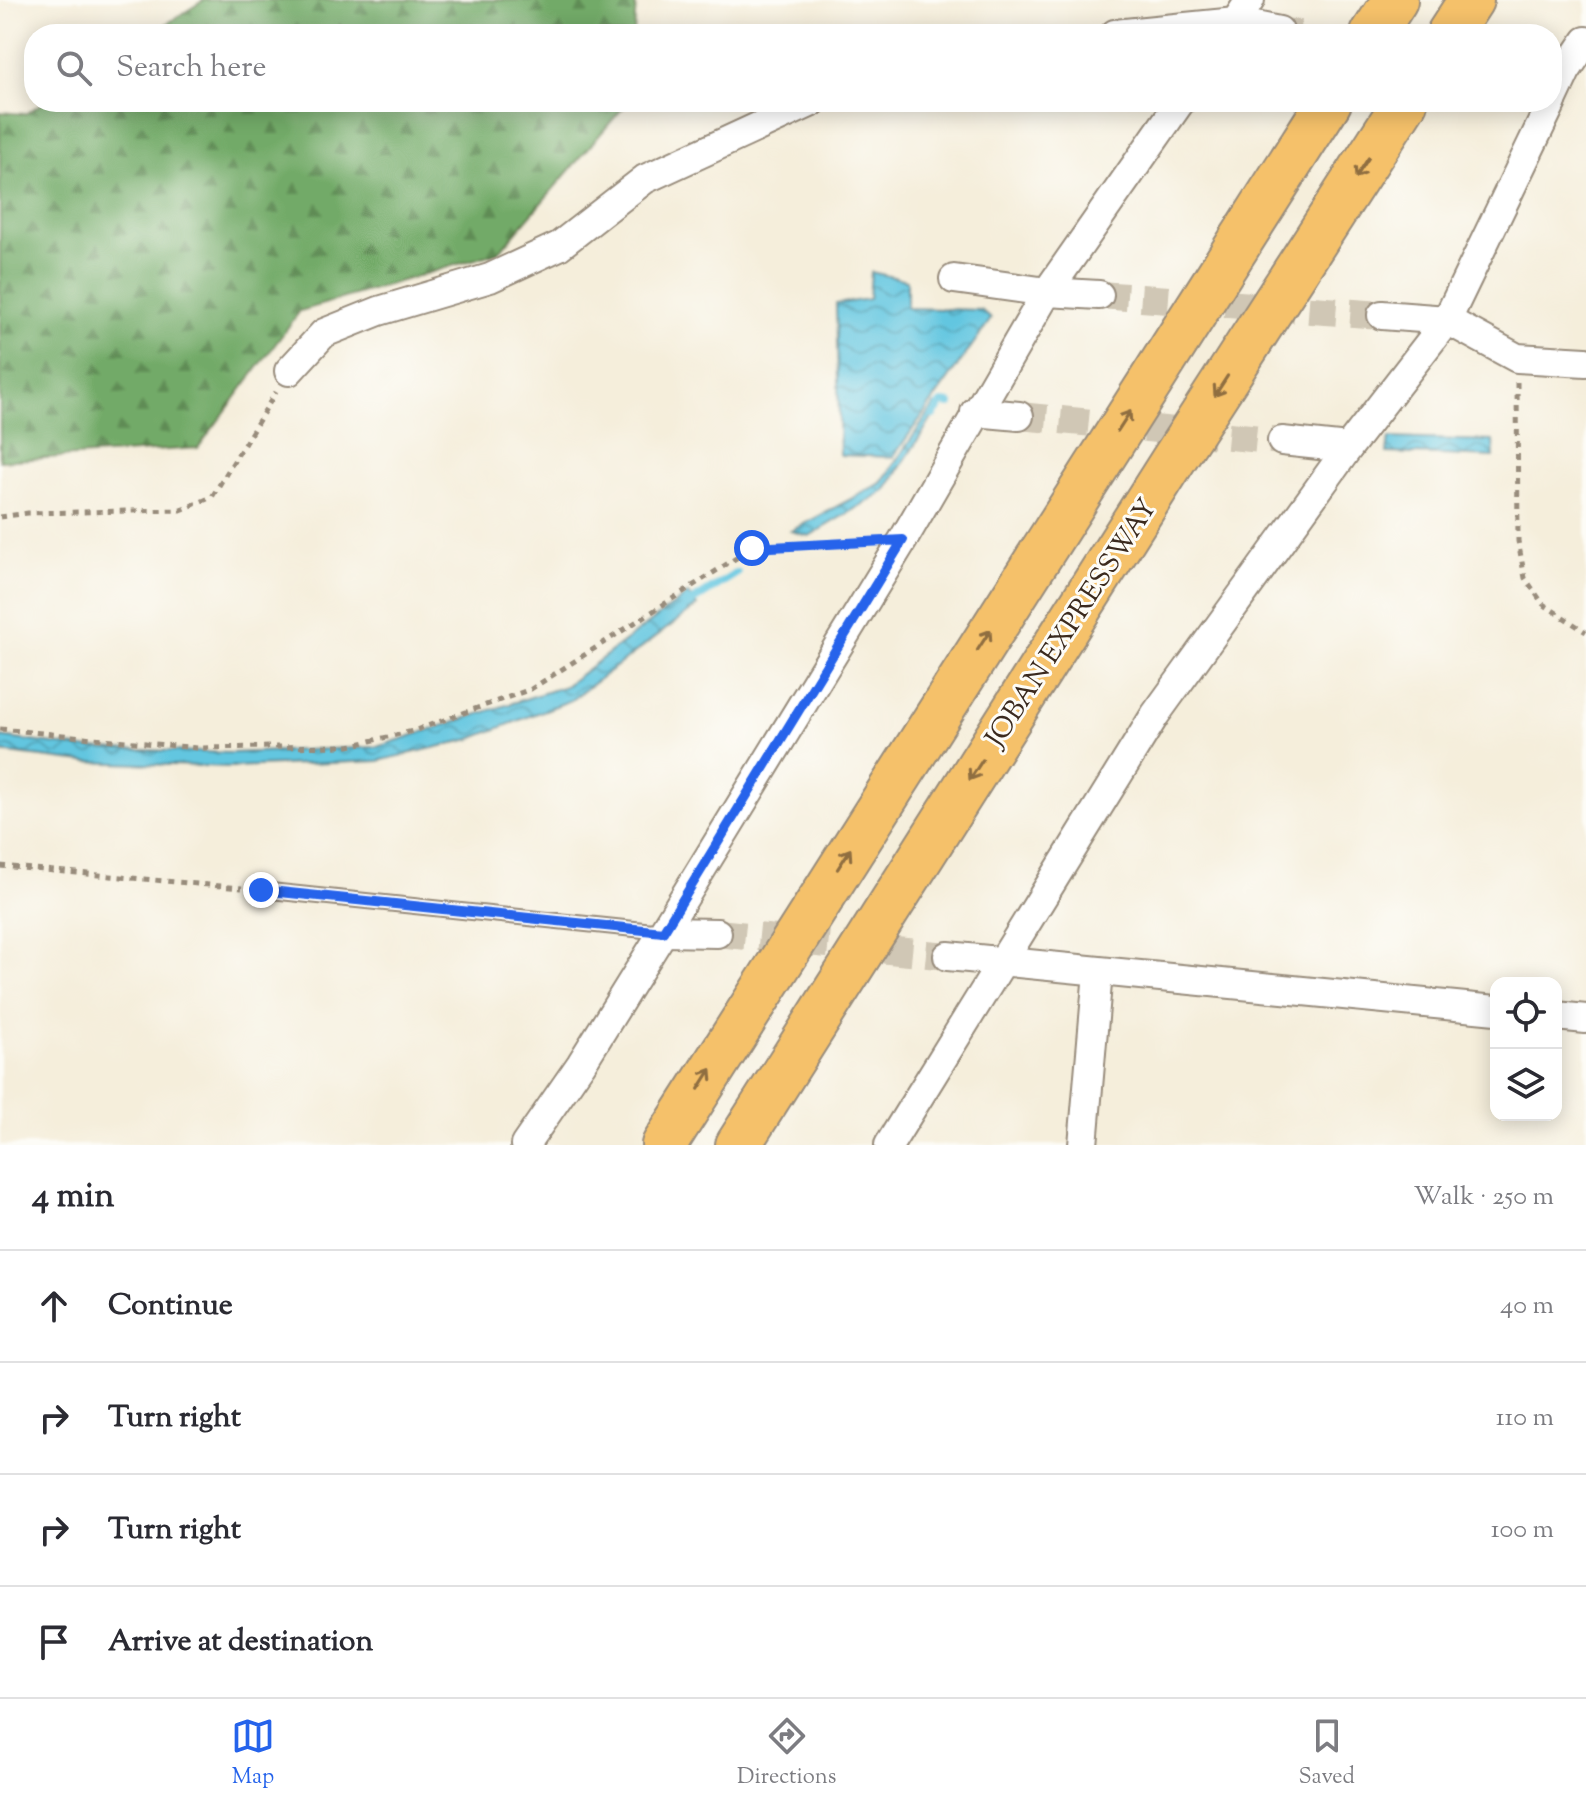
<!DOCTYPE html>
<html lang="en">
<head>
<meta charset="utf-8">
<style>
  body { margin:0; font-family:"Sorts Mill Goudy",serif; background:#f2f2f3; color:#2b2b33 }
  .controls { position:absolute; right:24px; bottom:24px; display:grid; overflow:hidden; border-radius:16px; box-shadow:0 4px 20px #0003 }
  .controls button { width:72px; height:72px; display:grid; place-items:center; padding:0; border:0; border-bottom:2px solid #e1e1e2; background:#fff; color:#2b2b33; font:40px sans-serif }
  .stop { position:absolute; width:24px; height:24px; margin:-18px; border:6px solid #2563eb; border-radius:50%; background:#fff }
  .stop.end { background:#2563eb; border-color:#fff; box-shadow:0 2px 8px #0008 }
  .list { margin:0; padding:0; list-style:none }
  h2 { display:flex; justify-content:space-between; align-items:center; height:104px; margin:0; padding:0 32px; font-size:34px }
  h2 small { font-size:26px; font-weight:400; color:#7c7c81 }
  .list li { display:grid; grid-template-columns:52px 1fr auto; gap:24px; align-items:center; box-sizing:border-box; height:112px; padding:0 32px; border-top:2px solid #e1e1e2 }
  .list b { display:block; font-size:30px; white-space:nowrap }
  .list em { font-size:26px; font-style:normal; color:#7c7c81 }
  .icon { flex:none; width:44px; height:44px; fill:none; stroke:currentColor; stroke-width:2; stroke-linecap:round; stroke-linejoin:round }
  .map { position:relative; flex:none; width:1586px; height:1145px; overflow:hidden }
  .search { position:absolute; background:#fff; box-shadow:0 4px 20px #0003; left:24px; right:24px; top:24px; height:88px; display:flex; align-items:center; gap:20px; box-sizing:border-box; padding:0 28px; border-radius:32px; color:#7c7c81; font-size:30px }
  .sheet { height:552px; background:#fff }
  nav { display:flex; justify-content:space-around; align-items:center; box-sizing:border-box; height:112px; border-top:2px solid #e1e1e2; background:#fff; font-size:22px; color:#7c7c81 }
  nav a { display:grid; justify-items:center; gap:4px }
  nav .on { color:#2563eb }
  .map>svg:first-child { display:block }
  .forest { fill:url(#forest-firs); stroke:#566a43; stroke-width:2 }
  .water { fill:url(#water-waves); stroke:#4e787f; stroke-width:2 }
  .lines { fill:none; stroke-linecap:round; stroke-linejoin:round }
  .stream { stroke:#62c6e0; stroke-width:8 }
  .minor-tunnel { stroke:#d0c7b5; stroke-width:28; stroke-dasharray:28 14; stroke-linecap:butt }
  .service-casing { stroke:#988c7c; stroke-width:18 }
  .minor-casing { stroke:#988c7c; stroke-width:32 }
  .motorway-casing { stroke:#988c7c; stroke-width:48 }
  .path { stroke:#988c7c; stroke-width:5; stroke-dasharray:6 6; stroke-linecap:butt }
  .service { stroke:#fff; stroke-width:14 }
  .minor { stroke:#fff; stroke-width:28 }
  .motorway { stroke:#f5c16b; stroke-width:44 }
  .oneway { stroke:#8f6e41 }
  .route { stroke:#2563eb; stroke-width:10 }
  .labels { text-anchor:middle; stroke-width:6; stroke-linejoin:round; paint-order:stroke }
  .street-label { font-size:28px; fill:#3b2a1e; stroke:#fdfcf7 }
</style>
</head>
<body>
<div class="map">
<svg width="1586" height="1145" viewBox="0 0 1586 1145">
  <defs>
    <pattern id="forest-firs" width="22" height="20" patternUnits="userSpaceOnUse" patternTransform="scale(2)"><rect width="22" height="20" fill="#72aa68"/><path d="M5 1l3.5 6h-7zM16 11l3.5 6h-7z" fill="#5f8b55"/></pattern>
    <pattern id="water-waves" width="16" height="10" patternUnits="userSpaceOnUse" patternTransform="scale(2)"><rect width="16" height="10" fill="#62c6e0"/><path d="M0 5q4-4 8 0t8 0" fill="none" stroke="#52a1b5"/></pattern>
  </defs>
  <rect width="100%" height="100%" fill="#fdfcf7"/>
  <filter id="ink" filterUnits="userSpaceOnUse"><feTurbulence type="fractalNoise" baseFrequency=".0125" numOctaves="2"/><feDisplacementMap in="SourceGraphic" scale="16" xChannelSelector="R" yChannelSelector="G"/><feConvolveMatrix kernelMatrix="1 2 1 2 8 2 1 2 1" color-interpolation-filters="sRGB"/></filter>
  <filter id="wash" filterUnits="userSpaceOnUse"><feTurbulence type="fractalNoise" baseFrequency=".006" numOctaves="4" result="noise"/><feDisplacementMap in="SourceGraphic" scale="32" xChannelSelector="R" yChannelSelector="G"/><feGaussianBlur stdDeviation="1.8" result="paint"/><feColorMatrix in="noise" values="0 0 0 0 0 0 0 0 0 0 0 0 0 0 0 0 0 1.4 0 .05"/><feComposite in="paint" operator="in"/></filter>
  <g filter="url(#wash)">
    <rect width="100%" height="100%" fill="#f5eedb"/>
    <!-- forest -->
    <g class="forest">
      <polygon points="204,0 636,0 634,34 151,34"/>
      <polygon points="44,102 628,102 499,252 300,311 198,448 0,461 0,112 25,114"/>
    </g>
    <!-- water -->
    <g class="water">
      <polygon points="871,272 907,280 907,308 981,310 991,319 893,457 840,455 836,304 869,299"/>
      <polygon points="935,404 938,409 885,491 809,536 791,531 881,483"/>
      <polygon points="1389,438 1493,441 1494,457 1387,453"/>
      <polygon points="688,594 697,606 571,700 471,739 378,761 231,767 84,762 0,752 0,737 84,748 231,753 377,747 565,686"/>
    </g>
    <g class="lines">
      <!-- stream -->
      <g class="stream">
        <polyline points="933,415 942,403 950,404"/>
        <polyline points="685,606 737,573"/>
      </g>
    </g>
  </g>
  <g filter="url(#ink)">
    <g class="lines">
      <!-- minor-tunnel -->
      <g class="minor-tunnel">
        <polyline points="1279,31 1300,34"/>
        <polyline points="1099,295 1382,315"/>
        <polyline points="1019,416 1282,441"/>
        <polyline points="717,933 948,956"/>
      </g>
      <!-- service casing -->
      <g class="service-casing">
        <polyline id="service" points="261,890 663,932"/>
      </g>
      <!-- minor casing -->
      <g class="minor-casing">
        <g id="minor">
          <polyline points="1115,34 1236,22 1279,31"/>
          <polyline points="1228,34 1250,0"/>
          <polyline points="1552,101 1566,71 1586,41"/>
          <polyline points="954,279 1047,292 1099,295"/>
          <polyline points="1382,315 1447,320 1517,358 1586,362"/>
          <polyline points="289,371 324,333 379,311 490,278 559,246 645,179 812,102"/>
          <polyline points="975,412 1019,416"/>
          <polyline points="1282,441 1348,448"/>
          <polyline points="663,932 717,933"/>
          <polyline points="948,956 1496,1010"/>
          <polyline points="1556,1016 1586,1019"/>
          <polyline points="525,1145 581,1064 663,932 903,540 1047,292 1180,102"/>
          <polyline points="889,1145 1155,715 1348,448 1447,320 1552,102"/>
          <polyline points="1083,1145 1098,972"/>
        </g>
      </g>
      <!-- motorway casing -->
      <g class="motorway-casing">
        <g id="motorway">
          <polyline points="1373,34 1395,0"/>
          <polyline points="1449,34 1471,0"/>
          <polyline points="664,1145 1329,102"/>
          <polyline points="738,1145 1172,462 1405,102"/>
        </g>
      </g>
      <!-- path -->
      <g class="path">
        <polyline points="1517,382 1518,541 1525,578 1543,604 1586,632"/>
        <polyline points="0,517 28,513 181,510 212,497 276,392"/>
        <polyline points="0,729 197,748 349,746 413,731 531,689 752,548 872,542"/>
        <polyline points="0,866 242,888"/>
      </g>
      <!-- service -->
      <use href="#service" class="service"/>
      <!-- minor -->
      <use href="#minor" class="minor"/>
      <!-- motorway -->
      <use href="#motorway" class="motorway"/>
    </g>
    <!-- one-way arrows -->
    <defs><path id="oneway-shaft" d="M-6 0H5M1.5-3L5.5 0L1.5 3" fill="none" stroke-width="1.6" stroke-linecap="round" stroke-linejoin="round" transform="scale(2)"/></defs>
    <g class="oneway">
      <use href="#oneway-shaft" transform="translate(1362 168) rotate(123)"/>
      <use href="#oneway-shaft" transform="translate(1221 386) rotate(123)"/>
      <use href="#oneway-shaft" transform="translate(1124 421) rotate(-57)"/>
      <use href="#oneway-shaft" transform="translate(984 640) rotate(-57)"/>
      <use href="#oneway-shaft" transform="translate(976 770) rotate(123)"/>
      <use href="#oneway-shaft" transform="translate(844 859) rotate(-57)"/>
      <use href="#oneway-shaft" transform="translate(705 1079) rotate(-58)"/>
    </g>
  </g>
  <g class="lines" filter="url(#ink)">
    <!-- route -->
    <polyline class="route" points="261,890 663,932 903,540 752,548"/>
  </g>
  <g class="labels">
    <!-- street labels -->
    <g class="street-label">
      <text transform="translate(1070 622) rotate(-57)" y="10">JOBAN EXPRESSWAY</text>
    </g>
  </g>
</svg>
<div class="controls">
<button><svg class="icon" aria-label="locate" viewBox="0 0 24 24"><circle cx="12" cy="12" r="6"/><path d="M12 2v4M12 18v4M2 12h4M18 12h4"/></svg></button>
<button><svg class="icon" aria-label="layers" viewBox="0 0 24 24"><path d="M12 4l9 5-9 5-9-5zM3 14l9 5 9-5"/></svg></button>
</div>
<div class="stop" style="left:752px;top:548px"></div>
<div class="stop end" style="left:261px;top:890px"></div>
<div class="search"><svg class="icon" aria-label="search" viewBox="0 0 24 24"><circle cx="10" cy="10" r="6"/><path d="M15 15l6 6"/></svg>Search here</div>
</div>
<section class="sheet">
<h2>4 min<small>Walk · 250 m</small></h2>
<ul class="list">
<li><svg class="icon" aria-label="ahead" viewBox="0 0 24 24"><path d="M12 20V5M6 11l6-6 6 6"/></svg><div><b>Continue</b></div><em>40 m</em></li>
<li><svg class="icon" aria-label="right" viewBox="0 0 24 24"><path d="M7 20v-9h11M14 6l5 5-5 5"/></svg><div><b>Turn right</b></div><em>110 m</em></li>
<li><svg class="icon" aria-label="right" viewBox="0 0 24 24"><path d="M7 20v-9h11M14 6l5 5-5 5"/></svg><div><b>Turn right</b></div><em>100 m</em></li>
<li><svg class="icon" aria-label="arrive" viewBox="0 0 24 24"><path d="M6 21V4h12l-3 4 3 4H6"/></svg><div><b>Arrive at destination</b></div></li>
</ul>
</section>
<nav>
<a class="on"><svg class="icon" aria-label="map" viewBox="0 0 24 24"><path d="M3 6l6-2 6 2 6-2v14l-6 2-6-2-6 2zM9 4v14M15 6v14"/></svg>Map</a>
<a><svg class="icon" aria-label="directions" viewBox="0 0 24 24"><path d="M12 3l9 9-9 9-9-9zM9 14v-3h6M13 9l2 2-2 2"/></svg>Directions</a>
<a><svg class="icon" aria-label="saved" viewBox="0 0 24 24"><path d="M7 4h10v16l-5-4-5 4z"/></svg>Saved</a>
</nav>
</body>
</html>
